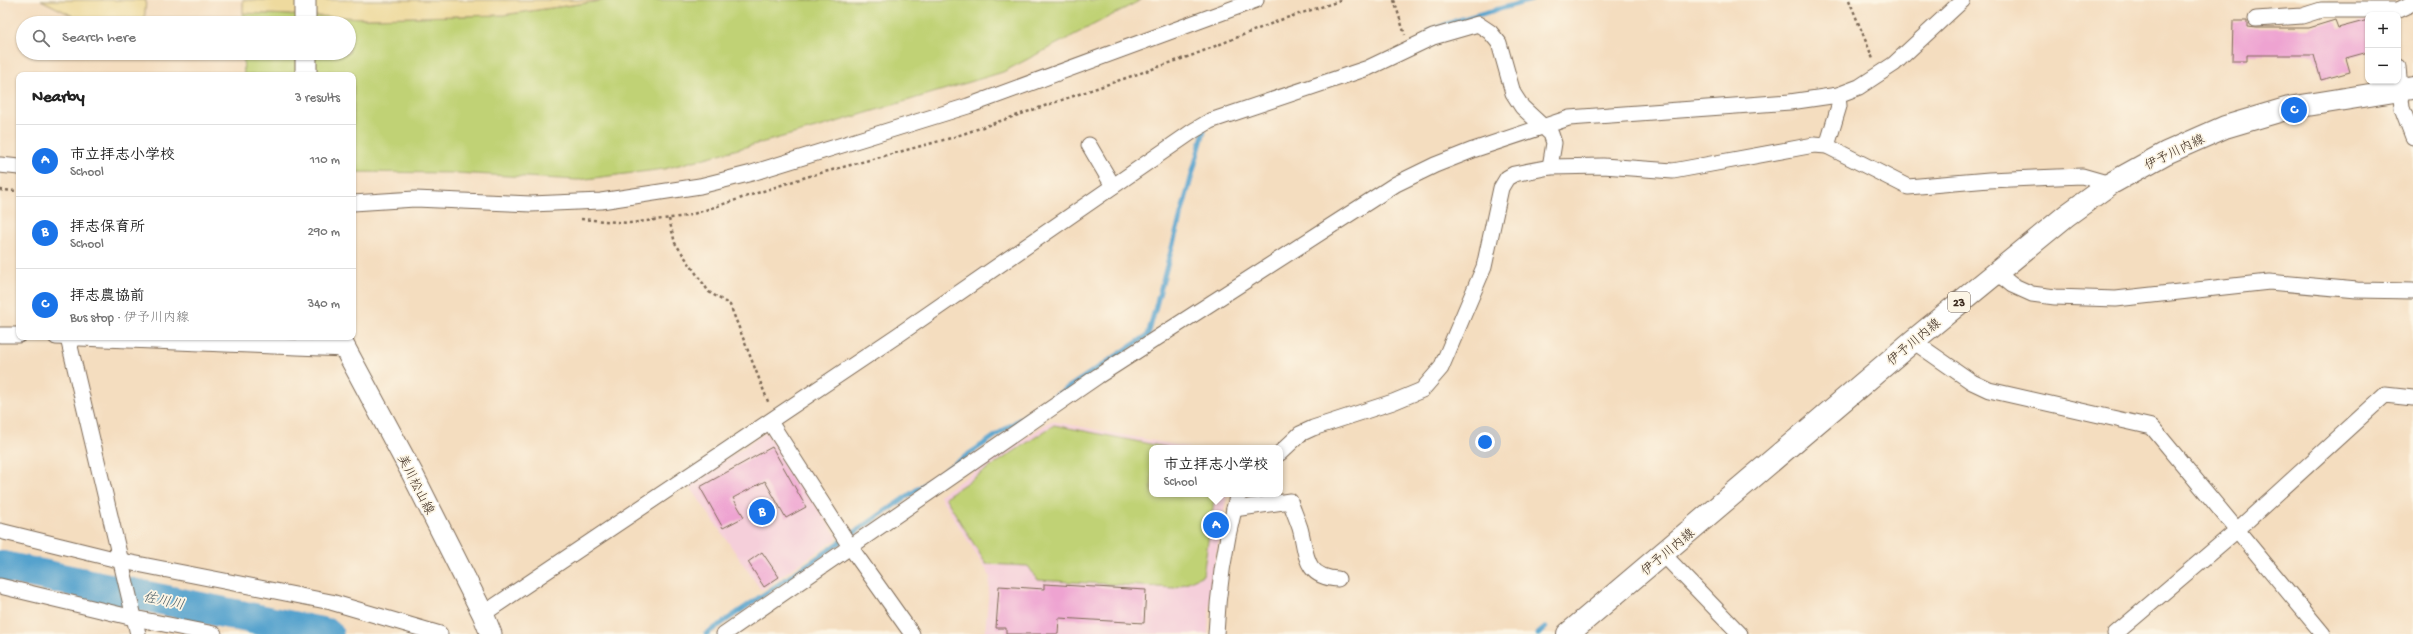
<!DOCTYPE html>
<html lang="en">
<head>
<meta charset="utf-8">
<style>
  body { margin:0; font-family:"Gochi Hand","Klee One",sans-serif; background:#f6f6f6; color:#222 }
  .controls { position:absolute; right:12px; top:12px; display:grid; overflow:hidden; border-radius:8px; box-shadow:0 1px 3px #0004 }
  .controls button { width:36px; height:36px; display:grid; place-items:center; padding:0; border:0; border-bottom:1px solid #e0e0e0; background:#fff; color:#222; font:20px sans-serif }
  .you { position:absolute; left:1485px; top:442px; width:14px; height:14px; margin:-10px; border:3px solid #fff; border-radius:50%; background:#1a73e8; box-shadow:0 0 0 6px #1a73e833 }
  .badge { display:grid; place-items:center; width:26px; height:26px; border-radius:50%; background:#1a73e8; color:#fff; font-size:13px; font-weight:700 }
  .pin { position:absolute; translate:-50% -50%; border:2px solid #fff; box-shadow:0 1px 4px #0006 }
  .popup { position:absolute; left:1149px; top:445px; width:134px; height:52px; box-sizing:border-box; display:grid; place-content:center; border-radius:8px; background:#fff; filter:drop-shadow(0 1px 3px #0005); font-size:13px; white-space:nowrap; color:#767676 }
  .popup b { font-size:15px; color:#222 }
  .popup::after { content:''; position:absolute; left:50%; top:100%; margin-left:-8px; border:8px solid transparent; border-top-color:#fff }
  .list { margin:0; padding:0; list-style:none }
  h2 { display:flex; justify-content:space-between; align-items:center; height:52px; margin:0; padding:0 16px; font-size:17px }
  h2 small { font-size:13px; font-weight:400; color:#767676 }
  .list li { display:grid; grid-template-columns:26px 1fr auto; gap:12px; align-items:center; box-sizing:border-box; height:72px; padding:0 16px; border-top:1px solid #e0e0e0 }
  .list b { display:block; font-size:15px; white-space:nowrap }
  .list p { margin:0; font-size:13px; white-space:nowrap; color:#767676 }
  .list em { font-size:13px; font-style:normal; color:#767676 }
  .icon { flex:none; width:22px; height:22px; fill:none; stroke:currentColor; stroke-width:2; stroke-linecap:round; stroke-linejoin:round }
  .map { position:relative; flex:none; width:2413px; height:634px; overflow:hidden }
  .search { position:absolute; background:#fff; box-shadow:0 1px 3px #0004; left:16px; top:16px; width:340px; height:44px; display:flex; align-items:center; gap:10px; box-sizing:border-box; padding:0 14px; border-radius:22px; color:#767676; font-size:15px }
  .panel { position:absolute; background:#fff; box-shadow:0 1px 3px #0004; left:16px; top:72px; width:340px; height:268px; border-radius:8px }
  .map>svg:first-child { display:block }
  .built { fill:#f5cfda; fill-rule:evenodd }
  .green { fill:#c0d274; stroke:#7e7e49 }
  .sand { fill:#eeda9e; stroke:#94825e }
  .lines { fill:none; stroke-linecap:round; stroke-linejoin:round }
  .stream { stroke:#54a2cd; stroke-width:5 }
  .river { stroke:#54a2cd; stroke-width:31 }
  .building { fill:#eea3d1 }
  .street-casing { stroke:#7c6956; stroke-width:17 }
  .secondary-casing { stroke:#7c6956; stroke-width:23 }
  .primary-casing { stroke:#7c6956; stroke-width:24 }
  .path { stroke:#7c6956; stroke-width:2.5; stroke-dasharray:3 3; stroke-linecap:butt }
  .street { stroke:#fff; stroke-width:15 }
  .secondary { stroke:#fff; stroke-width:21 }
  .primary { stroke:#fff; stroke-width:22 }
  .labels { text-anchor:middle; stroke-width:3.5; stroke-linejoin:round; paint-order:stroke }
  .shield { fill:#fcf5e5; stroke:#75675a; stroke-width:1 }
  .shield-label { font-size:12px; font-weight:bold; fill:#3b2a1e }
  .street-label { font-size:13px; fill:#3b2a1e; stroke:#fcf5e5 }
  .water-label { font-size:14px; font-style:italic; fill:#455a64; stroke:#fcf5e5 }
</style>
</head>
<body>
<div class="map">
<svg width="2413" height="634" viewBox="0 0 2413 634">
  <rect width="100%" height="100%" fill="#fcf5e5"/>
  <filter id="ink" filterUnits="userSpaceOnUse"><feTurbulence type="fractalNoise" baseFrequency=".025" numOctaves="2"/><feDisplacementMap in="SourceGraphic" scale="8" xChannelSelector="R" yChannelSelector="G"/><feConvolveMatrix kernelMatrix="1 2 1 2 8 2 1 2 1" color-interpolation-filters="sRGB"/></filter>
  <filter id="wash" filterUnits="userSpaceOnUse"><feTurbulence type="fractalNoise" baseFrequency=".012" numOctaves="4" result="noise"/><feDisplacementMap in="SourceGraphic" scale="16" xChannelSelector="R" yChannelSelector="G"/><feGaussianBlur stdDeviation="0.9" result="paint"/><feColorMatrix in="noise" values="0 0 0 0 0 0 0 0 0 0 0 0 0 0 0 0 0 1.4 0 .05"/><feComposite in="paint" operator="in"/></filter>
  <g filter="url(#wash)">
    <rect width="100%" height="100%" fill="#f4ddbf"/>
    <!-- built -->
    <g class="built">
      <path d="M1051,421L1190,448H1170L1054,425L946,497L986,563L1028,566L1038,580L1175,588L1203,575L1215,494H1227L1211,583L1208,634H1058L1059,620L1032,619L1034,588L999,586L996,627L1006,628V634H985L990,576L939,495ZM1044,584L1146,590L1144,623L1042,617Z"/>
      <path d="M766,432L838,538L761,590L689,485ZM771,447L805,507L786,518L765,481L733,498L744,517L723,528L700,487ZM762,553L764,587L748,562Z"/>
    </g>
    <!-- green -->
    <g class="green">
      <polygon points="606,0 1141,0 1003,72 823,126 664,169 578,180 457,173 353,172 353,75 244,75 243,53 349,53 349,23 243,23 243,13 367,18 503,15"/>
      <polygon points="1054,425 1170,448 1152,448 1152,494 1215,494 1203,575 1175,588 1038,580 1028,566 986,564 945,497"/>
    </g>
    <!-- sand -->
    <g class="sand">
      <polygon points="41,0 146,0 144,23 87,23"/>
      <polygon points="243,0 606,0 503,15 367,18 243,13"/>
    </g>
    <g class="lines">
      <!-- stream -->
      <g class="stream">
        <polyline points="1429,31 1455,21 1532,0"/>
        <polyline points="706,634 1017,421 1148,335 1204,131"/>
        <polyline points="1538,634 1546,627"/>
      </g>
      <!-- river -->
      <polyline class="river" points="0,566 328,634"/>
    </g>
    <g id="blocks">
      <!-- building -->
      <g class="building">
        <polygon points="2335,20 2338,28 2368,20 2368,52 2346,58 2350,72 2321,80 2314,55 2247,55 2247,61 2232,61 2233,21 2247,21 2247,27 2257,28 2309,28"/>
        <polygon points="772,447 806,507 786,518 765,481 733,498 744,517 723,528 700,487"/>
        <polygon points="762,552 779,577 764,587 748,562"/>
        <polygon points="1044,584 1146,590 1144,623 1059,618 1058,634 1006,634 1006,628 996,628 999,586 1044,589"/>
      </g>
    </g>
  </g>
  <g filter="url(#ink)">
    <use href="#blocks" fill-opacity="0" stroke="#7c6956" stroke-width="1"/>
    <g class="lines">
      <!-- street casing -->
      <g class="street-casing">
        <g id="street">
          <polyline points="2256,19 2302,16 2321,10 2398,10 2413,3"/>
          <polyline points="2398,67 2402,108 2413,137"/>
          <polyline points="1089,145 1113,186"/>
          <polyline points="1827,146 1839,106 1838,95"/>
          <polyline points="0,165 19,167"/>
          <polyline points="353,203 415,199 531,204 601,201 700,186 752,173 968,106 1256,0"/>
          <polyline points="1996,272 2012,285 2032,294 2055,297 2116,299 2269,282 2357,290 2413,291"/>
          <polyline points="0,335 19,335"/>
          <polyline points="56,337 345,349"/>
          <polyline points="68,338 138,634"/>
          <polyline points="1913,341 1972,382 1989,390 2152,427 2323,634"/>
          <polyline points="770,422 851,548 912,634"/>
          <polyline points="1280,453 1300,434 1313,428 1393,402 1422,390 1441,368 1484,267 1501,188 1507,178 1514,174 1550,167 1603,166 1673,171 1814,145 1827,146 1908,187 1989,180 2082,176 2110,184"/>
          <path d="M1234,509L1290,501C1293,510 1297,519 1300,528C1307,553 1303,577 1338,579"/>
          <polyline points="0,531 122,561 331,602 440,634"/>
          <polyline points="1663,554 1740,634"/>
          <polyline points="0,586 134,618 214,634"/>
          <polyline points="483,614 898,335 1193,131 1210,121 1368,68 1433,37 1478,24 1490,32 1499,43 1513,93 1522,107 1551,134 1554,143 1550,167"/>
          <polyline points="724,634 1098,376 1396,184 1435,165 1473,150 1569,118 1790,102 1838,95 1859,87 1894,64 1963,0"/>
          <path d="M1216,634C1218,587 1225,543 1237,497L1240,494"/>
          <polyline points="2115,634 2236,531 2385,395 2413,398"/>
        </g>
      </g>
      <!-- secondary casing -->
      <g class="secondary-casing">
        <g id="secondary">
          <polyline points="305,0 305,23"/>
          <polyline points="306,53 306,75"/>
          <polyline points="339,337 412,473 483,614 491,634"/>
        </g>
      </g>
      <!-- primary casing -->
      <g class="primary-casing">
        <polyline id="primary" points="1568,634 1913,341 2067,215 2110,184 2166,153 2225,127 2289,108 2413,88"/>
      </g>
      <!-- path -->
      <g class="path">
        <polyline points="1394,0 1405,35"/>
        <polyline points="1849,0 1873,59"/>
        <polyline points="0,190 19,191"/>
        <polyline points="581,219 630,223 687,216 806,177 951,138 1193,55 1283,19 1343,0"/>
        <polyline points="669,219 675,243 709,292 730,305 769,404"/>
      </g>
      <!-- street -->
      <use href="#street" class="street"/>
      <!-- secondary -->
      <use href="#secondary" class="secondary"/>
      <!-- primary -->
      <use href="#primary" class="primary"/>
    </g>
  </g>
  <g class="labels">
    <!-- shield labels -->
    <rect class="shield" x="1948" y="292" width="22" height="20" rx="3"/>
    <g class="shield-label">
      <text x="1959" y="306">23</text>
    </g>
    <!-- street labels -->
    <g class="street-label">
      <text transform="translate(2174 151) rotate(-26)" y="5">伊予川内線</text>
      <text transform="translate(1913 341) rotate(-40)" y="5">伊予川内線</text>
      <text transform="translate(417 484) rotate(63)" y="5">美川松山線</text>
      <text transform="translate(1667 551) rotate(-40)" y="5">伊予川内線</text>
    </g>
    <!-- water labels -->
    <g class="water-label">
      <text transform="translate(164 600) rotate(12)" y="5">佐川川</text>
    </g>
  </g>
</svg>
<div class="controls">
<button>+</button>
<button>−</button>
</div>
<div class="you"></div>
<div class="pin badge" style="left:1216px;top:525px">A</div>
<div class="popup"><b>市立拝志小学校</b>School</div>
<div class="pin badge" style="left:762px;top:512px">B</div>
<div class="pin badge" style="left:2294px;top:110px">C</div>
<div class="search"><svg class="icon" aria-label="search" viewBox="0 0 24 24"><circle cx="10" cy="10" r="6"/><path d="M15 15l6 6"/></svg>Search here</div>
<section class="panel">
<h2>Nearby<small>3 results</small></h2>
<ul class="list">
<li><span class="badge">A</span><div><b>市立拝志小学校</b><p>School</p></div><em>110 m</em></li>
<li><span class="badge">B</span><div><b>拝志保育所</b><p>School</p></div><em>290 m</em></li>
<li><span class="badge">C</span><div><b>拝志農協前</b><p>Bus stop · 伊予川内線</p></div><em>340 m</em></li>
</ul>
</section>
</div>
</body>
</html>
